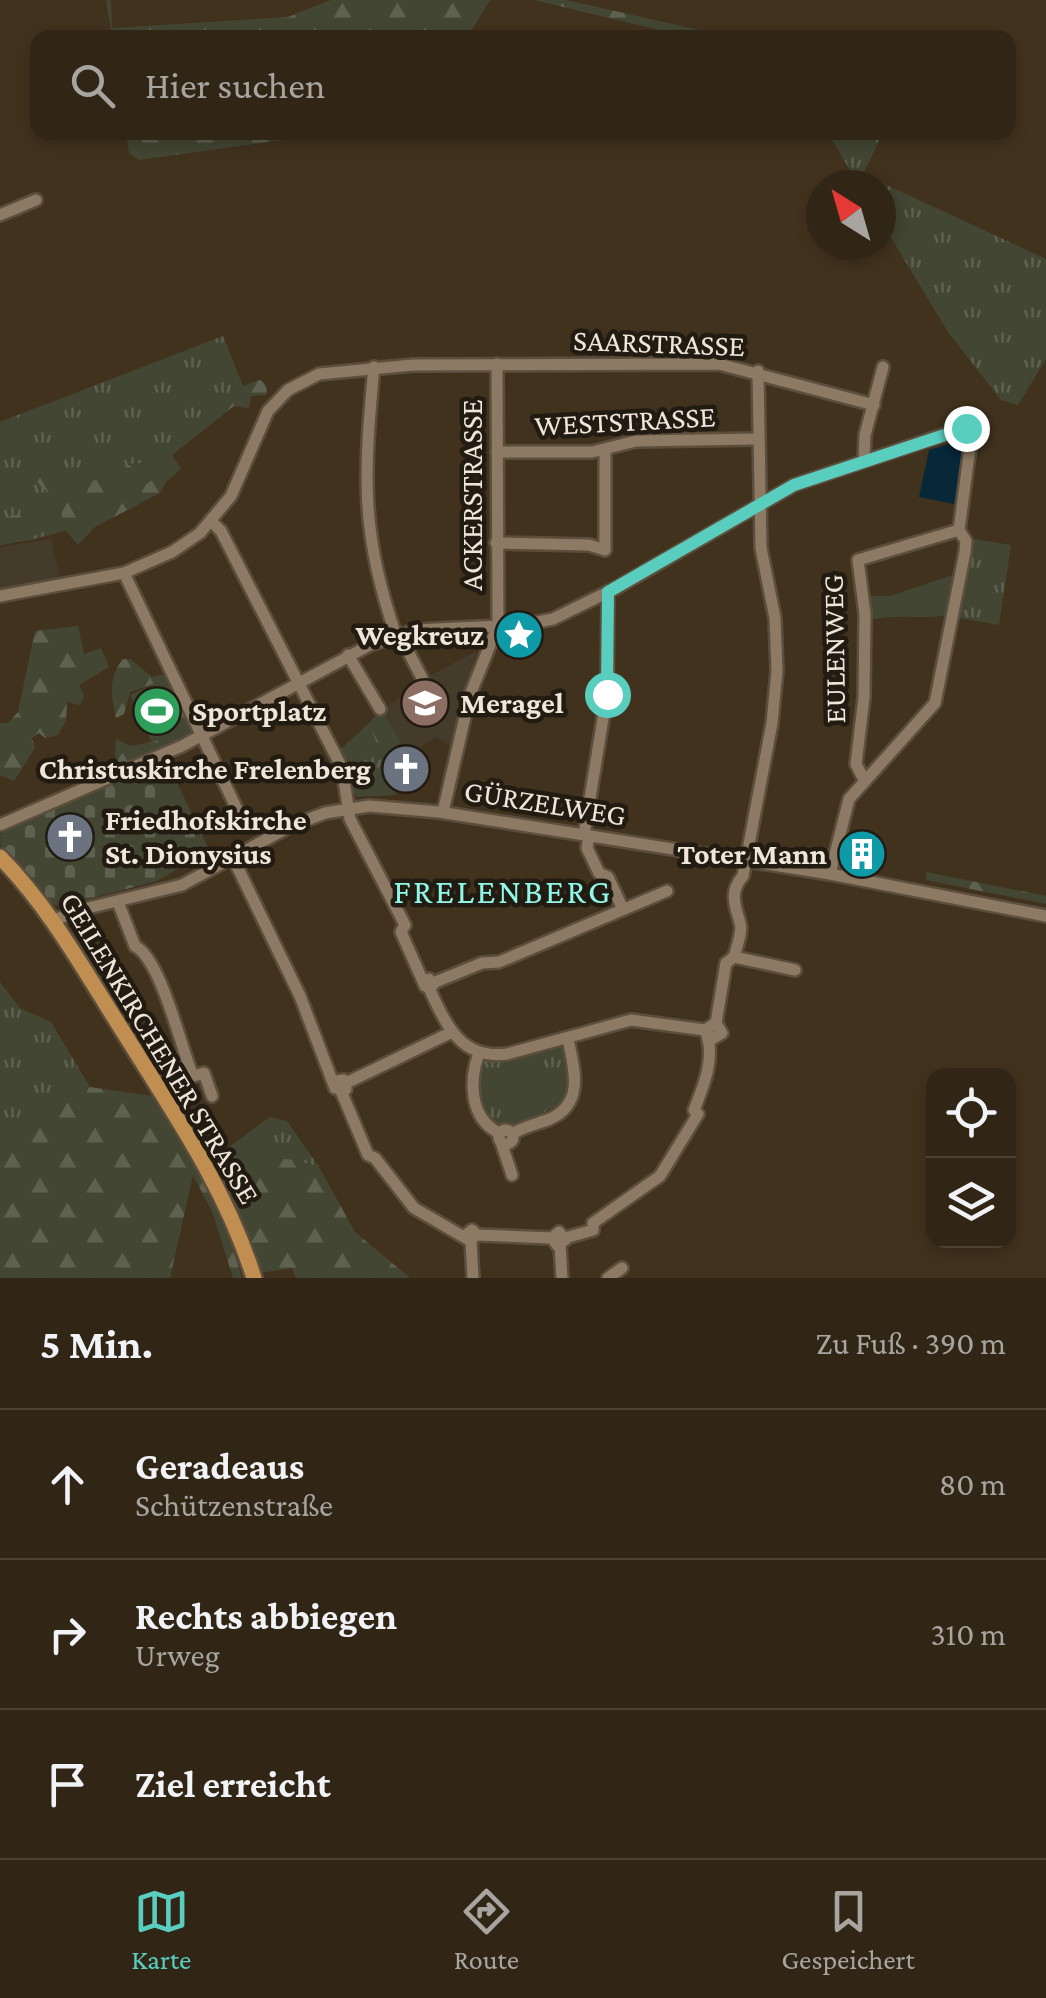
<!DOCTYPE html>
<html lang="de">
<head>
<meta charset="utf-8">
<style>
  body { margin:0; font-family:"Crimson Pro",serif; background:#392e1f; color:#f1f3f6 }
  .controls { position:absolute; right:30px; bottom:30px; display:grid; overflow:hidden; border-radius:20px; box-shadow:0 5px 15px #0003 }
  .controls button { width:90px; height:90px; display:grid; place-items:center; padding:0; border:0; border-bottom:2px solid #4c4335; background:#312616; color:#f1f3f6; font:50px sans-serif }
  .compass { position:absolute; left:806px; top:170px; width:90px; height:90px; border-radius:50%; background:#312616; box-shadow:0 5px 15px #0003; rotate:323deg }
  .stop { position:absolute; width:30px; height:30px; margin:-22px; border:8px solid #59cebf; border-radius:50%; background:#fff }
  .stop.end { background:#59cebf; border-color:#fff; box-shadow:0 2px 10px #0008 }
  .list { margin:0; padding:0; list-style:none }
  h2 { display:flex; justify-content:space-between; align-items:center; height:130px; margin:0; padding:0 40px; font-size:42px }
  h2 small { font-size:32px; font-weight:400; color:#a8a5a1 }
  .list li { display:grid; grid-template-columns:65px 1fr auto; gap:30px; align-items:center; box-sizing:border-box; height:150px; padding:0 40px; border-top:2px solid #4c4335 }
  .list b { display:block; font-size:38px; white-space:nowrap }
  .list p { margin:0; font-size:32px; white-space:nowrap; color:#a8a5a1 }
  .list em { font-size:32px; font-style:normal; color:#a8a5a1 }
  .icon { flex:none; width:55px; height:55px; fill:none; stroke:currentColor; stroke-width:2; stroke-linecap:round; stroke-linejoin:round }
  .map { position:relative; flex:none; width:1046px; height:1278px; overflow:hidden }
  .search { position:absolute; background:#312616; box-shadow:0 5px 15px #0003; left:30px; right:30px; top:30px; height:110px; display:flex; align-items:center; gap:25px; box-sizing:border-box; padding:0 35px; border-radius:20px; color:#a8a5a1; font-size:38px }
  .sheet { height:580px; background:#312616 }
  nav { display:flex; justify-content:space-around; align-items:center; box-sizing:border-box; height:140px; border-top:2px solid #4c4335; background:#312616; font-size:28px; color:#a8a5a1 }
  nav a { display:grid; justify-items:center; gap:5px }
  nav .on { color:#59cebf }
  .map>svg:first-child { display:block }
  .education { fill:#453b2b }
  .grass { fill:url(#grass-tufts) }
  .forest { fill:url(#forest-firs) }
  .cemetery { fill:url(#cemetery-stones) }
  .park { fill:#434633 }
  .water { fill:#062839 }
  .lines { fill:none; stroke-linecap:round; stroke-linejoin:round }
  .minor-casing { stroke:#5c4e3d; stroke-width:16 }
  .major-casing { stroke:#5c4e3d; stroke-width:20 }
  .minor { stroke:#8c7a64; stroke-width:11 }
  .major { stroke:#c08e51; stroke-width:15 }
  .route { stroke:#59cebf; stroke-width:12 }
  .labels { text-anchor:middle; stroke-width:9; stroke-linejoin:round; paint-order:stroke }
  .street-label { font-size:30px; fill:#efe5d9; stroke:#221b12 }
  .poi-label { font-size:30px; font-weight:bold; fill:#efe5d9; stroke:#221b12; text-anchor:end }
  .quarter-label { font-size:35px; letter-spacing:2.5px; fill:#90f8e9; stroke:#221b12 }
</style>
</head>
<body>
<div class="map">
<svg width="1046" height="1278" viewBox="0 0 1046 1278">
  <defs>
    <pattern id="grass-tufts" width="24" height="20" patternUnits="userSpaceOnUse" patternTransform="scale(2.5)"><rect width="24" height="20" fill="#434633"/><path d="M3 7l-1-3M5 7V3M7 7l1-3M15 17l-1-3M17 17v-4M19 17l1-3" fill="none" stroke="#5e6150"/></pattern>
    <pattern id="forest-firs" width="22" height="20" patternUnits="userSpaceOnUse" patternTransform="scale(2.5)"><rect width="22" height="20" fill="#434633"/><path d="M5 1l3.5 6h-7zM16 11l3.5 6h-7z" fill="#5e6150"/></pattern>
    <pattern id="cemetery-stones" width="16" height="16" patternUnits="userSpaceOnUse" patternTransform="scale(2.5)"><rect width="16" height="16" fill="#434633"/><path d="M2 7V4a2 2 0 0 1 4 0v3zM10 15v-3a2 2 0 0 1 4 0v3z" fill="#5e6150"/></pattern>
  </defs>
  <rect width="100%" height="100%" fill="#41321e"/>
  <!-- education -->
  <g class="education">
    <polygon points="51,539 60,579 0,588 0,547"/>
    <polygon points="477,651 451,746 436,737 410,754 395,735 386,740 371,719 427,677"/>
  </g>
  <!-- grass -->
  <g class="grass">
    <polygon points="828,133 883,133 863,174 1046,259 1046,359 1018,405 1001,400 948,332 881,221 881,185 859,185"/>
    <path d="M223,336L247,396L172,455L181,469C130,516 67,534 0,545V422Z"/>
    <polygon points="973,539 1011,545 999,625 960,618"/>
    <polygon points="369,723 384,763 390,763 390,777 395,777 396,795 356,797 340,750"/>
    <polygon points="0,982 20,1008 51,1022 90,1087 0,1127"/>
    <polygon points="567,1046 573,1077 567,1100 518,1126 492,1123 477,1089 480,1058 502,1062"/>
    <polygon points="270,1117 287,1121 319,1167 296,1160 221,1153"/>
  </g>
  <!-- forest -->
  <g class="forest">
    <polygon points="106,0 111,0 112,28 288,17 331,0 490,0 467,38 112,37"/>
    <polygon points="534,0 566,0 731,37 688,37"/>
    <polygon points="126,133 126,132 333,133 139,160 129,153"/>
    <path d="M260,380L266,384L267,395L251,396L249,408L234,406L196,433C196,409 238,386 260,380Z"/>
    <path d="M42,458L68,482L99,480L136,462L145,465V474C121,487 101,496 82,517L85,522L159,476L166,483L160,493L95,527L78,545L61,525C68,492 35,495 30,466Z"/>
    <polygon points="21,514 32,521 35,539 0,545 0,519"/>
    <polygon points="78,626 84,654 101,648 109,667 79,685 84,696 80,705 67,702 66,721 58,735 45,738 39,733 32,738 35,748 14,781 0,775 0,723 8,723 18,712 35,631"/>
    <path d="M123,659H130L152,677L166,674L194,732L121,766L115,755L116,739L130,746L152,742L162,681L130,692L124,714L116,718C111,697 108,677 123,659Z"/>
    <polygon points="381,710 401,742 392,751 390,763 384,763 369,723"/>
    <polygon points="926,872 1046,896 1046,904 926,880"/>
    <polygon points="90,1087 152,1096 208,1187 226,1225 242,1278 233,1278 213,1214 193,1175 170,1278 0,1278 0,1127"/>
    <polygon points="221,1153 296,1160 319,1167 355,1232 410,1278 296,1278 292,1268 260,1273 265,1278 259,1278 211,1163"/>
  </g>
  <!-- cemetery -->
  <polygon class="cemetery" points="171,770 209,850 157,881 61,906 52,904 1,847 0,835 15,824 138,773 143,783"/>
  <!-- park -->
  <g class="park">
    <path d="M956,574L949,615C922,620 897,613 871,620L867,596H890Z"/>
    <polygon points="162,680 184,728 152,743 130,695"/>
    <circle cx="525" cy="1084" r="16"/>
  </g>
  <!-- water -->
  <polygon class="water" points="963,440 966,448 958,505 919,497 929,450"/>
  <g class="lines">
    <!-- minor casing -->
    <g class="minor-casing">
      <g id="minor">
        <polyline points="0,215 36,200"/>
        <path d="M374,367C364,473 360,533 396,635"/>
        <polyline points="497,452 592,452 636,441 756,439"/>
        <polyline points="864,461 865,435 883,367"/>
        <polyline points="212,522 221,531 342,768 350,819 405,925 401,932 425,986 433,985 429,979 424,982"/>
        <polyline points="496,543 589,545 605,550 605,451"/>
        <polyline points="124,573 245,826"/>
        <polyline points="0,596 124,573 172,552 200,533 231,496 268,411 288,390 319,374 413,365 719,364 874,405"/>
        <polyline points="399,634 422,678"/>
        <polyline points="348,655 380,709"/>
        <polyline points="864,780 856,764 864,698 865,614 858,560 959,530"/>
        <polyline points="443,812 470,695 498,625 497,364"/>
        <polyline points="0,825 182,746 370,645 415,630 522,625 553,619 616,588 794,485 973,425 959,530 966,541 965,552 935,703 849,799 830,874"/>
        <polyline points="584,835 607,694 608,592"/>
        <polyline points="589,836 587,848 599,873 608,877 622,907"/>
        <polyline points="233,858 300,996 335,1088 346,1089 344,1080 336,1081"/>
        <path d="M118,902L135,946C161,959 181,1048 193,1076L204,1073L212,1096"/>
        <polyline points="54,920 84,909 182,885 291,826 325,813 369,806 439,812 830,874 1046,916"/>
        <polyline points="734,957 795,970"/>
        <polyline points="433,983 482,963 499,962 667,891"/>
        <path d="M429,988C446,1024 460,1060 507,1054L631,1020L705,1030"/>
        <path d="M716,1023L726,963L734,957C736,949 743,931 740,923C736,907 728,893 743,876L772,723L777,671L775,618L761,548L758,371"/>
        <path d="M479,1053C469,1080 469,1118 499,1133"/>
        <polyline points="346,1083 450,1033"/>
        <polyline points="341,1091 368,1155 375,1158 414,1208 469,1240 477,1235 472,1230 466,1235"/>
        <circle cx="506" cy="1137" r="7"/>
        <path d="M512,1134C525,1126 537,1124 550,1119C585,1103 574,1069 568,1039"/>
        <polyline points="501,1142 512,1175"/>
        <polyline points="477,1235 552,1238 559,1232 565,1240 557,1245 552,1238"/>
        <path d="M565,1238L593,1230V1223L660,1176L698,1114L694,1110C705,1083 716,1055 705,1030L716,1023L722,1033L712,1039"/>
        <polyline points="471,1241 473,1278"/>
        <polyline points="560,1245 562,1278"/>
        <polyline points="608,1278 622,1268"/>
      </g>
    </g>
    <!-- major casing -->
    <g class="major-casing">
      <path id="major" d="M0,857C51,909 85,972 124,1033C173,1112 226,1188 254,1278"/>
    </g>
    <!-- minor -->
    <use href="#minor" class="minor"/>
    <!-- major -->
    <use href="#major" class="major"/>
  </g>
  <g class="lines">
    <!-- route -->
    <polyline class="route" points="607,694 608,592 794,485 966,428"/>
  </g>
  <!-- icons -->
  <defs>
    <g id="sight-disc" transform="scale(2.5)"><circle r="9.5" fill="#0f9aa8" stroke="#221b12"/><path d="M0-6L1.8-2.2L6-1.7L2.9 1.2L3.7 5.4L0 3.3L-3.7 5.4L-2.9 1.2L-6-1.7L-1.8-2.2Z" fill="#fff"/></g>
    <g id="school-disc" transform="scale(2.5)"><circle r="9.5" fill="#8d6e63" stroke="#221b12"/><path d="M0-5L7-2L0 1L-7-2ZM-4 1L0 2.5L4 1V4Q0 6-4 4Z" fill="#fff"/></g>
    <g id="stadium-disc" transform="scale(2.5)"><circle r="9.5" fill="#2e9e5b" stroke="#221b12"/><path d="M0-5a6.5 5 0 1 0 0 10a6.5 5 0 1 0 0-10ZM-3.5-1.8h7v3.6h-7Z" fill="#fff"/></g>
    <g id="church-disc" transform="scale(2.5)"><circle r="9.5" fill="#6b7280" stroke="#221b12"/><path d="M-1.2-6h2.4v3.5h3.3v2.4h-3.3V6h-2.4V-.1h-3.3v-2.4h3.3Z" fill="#fff"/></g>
    <g id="building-disc" transform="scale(2.5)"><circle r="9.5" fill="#0f9aa8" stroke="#221b12"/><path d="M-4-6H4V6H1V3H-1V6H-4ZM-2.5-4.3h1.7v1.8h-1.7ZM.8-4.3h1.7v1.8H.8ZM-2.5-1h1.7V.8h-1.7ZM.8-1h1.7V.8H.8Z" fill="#fff"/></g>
  </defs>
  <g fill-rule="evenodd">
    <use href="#sight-disc" x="519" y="635"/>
    <use href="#school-disc" x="425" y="703"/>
    <use href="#stadium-disc" x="157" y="711"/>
    <use href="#church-disc" x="406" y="769"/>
    <use href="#church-disc" x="70" y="837"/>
    <use href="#building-disc" x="862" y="854"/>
  </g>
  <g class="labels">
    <!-- street labels -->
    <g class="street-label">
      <text transform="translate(659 343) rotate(2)" y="10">SAARSTRASSE</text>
      <text transform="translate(625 421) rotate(-3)" y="10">WESTSTRASSE</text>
      <text transform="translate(472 495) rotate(-90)" y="10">ACKERSTRASSE</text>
      <text transform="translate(834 649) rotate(-91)" y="10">EULENWEG</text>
      <text transform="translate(545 803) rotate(9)" y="10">GÜRZELWEG</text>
      <text transform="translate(160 1048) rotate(59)" y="10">GEILENKIRCHENER STRASSE</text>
    </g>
    <!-- poi labels -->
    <g class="poi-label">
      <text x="484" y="645">Wegkreuz</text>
      <text x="460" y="713" text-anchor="start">Meragel</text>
      <text x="192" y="721" text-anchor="start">Sportplatz</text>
      <text x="371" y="779">Christuskirche Frelenberg</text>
      <text x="105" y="830" text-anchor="start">Friedhofskirche<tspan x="105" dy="34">St. Dionysius</tspan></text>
      <text x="827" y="864">Toter Mann</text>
    </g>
    <!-- quarter labels -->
    <g class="quarter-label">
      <text x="503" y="903">FRELENBERG</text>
    </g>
  </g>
</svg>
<div class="controls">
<button><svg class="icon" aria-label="locate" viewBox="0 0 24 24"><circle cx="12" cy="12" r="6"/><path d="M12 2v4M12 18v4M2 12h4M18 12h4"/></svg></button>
<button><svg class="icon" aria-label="layers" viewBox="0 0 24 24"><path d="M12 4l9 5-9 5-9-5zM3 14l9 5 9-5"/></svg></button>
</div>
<svg class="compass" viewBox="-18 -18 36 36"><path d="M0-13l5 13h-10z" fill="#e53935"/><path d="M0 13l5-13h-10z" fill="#a8a5a1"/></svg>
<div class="stop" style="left:607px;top:694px"></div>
<div class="stop end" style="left:966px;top:428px"></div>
<div class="search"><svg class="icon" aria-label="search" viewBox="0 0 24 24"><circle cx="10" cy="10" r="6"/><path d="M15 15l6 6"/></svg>Hier suchen</div>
</div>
<section class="sheet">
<h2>5 Min.<small>Zu Fuß · 390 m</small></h2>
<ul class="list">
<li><svg class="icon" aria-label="ahead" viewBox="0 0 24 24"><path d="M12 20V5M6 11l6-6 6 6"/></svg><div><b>Geradeaus</b><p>Schützenstraße</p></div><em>80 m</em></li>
<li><svg class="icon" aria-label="right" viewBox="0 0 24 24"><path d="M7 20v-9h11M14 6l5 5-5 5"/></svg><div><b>Rechts abbiegen</b><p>Urweg</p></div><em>310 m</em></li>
<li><svg class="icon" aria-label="arrive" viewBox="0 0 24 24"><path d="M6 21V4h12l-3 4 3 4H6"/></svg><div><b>Ziel erreicht</b></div></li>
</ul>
</section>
<nav>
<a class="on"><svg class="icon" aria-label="map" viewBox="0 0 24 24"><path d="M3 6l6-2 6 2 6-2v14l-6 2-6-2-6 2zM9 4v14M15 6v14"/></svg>Karte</a>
<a><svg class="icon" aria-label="directions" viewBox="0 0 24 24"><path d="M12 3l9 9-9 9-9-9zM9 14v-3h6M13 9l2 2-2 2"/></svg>Route</a>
<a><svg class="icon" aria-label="saved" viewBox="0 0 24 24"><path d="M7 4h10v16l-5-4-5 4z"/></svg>Gespeichert</a>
</nav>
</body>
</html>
